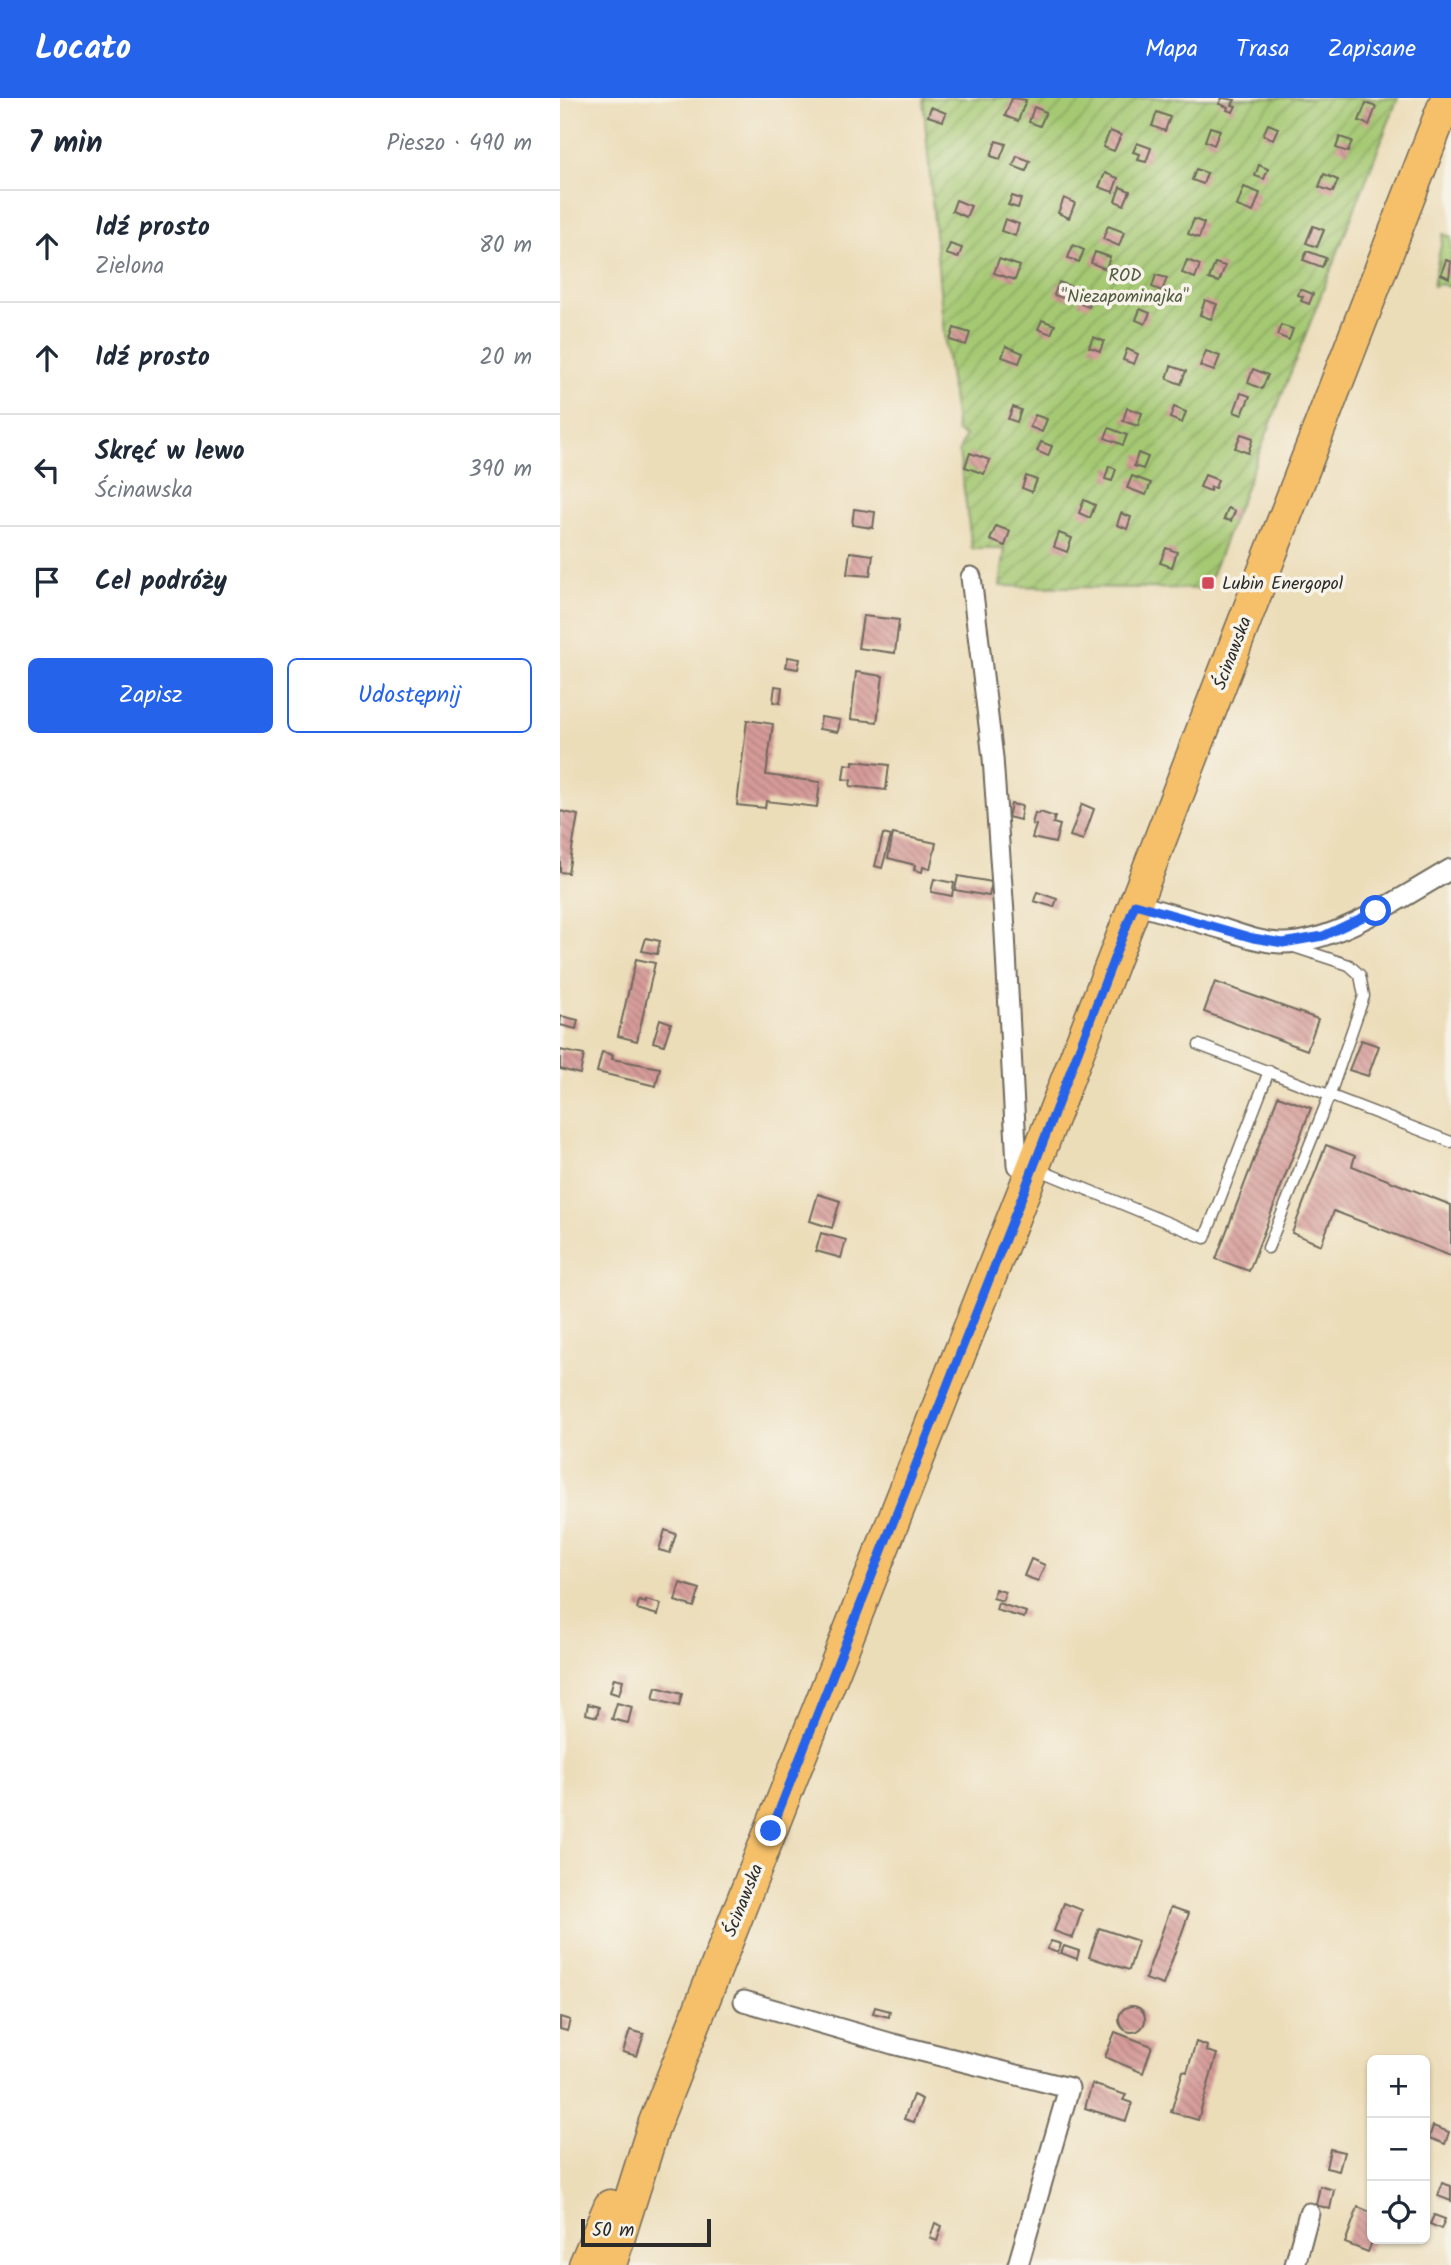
<!DOCTYPE html>
<html lang="pl">
<head>
<meta charset="utf-8">
<style>
  body { margin:0; font-family:Kalam,sans-serif; background:#f2f2f3; color:#1f2937 }
  .controls { position:absolute; right:21px; bottom:21px; display:grid; overflow:hidden; border-radius:10px; box-shadow:0 2px 5px #0004 }
  .controls button { width:63px; height:63px; display:grid; place-items:center; padding:0; border:0; border-bottom:2px solid #e0e1e3; background:#fff; color:#1f2937; font:35px sans-serif }
  .scale { position:absolute; left:21px; bottom:18px; width:130px; box-sizing:border-box; padding-left:7px; border:4px solid #2b2b2b; border-top:0; font-size:19px; line-height:24px; white-space:nowrap; color:#2b2b2b; -webkit-text-stroke:5px #f7f3e8; paint-order:stroke }
  .stop { position:absolute; width:21px; height:21px; margin:-16px; border:5px solid #2563eb; border-radius:50%; background:#fff }
  .stop.end { background:#2563eb; border-color:#fff; box-shadow:0 2px 7px #0008 }
  .list { margin:0; padding:0; list-style:none }
  h2 { display:flex; justify-content:space-between; align-items:center; height:91px; margin:0; padding:0 28px; font-size:30px }
  h2 small { font-size:23px; font-weight:400; color:#747a83 }
  .list li { display:grid; grid-template-columns:46px 1fr auto; gap:21px; align-items:center; box-sizing:border-box; height:112px; padding:0 28px; border-top:2px solid #e0e1e3 }
  .list b { display:block; font-size:26px; white-space:nowrap }
  .list p { margin:0; font-size:23px; white-space:nowrap; color:#747a83 }
  .list em { font-size:23px; font-style:normal; color:#747a83 }
  .actions { display:flex; gap:14px; padding:21px 28px }
  .actions a { flex:1; padding:16px 0; border:2px solid #2563eb; border-radius:10px; text-align:center; font-size:24px; color:#2563eb }
  .actions .main { background:#2563eb; color:#fff }
  .icon { flex:none; width:38px; height:38px; fill:none; stroke:currentColor; stroke-width:2; stroke-linecap:round; stroke-linejoin:round }
  .map { position:relative; flex:none; width:891px; height:2167px; overflow:hidden }
  header { display:flex; align-items:center; gap:42px; box-sizing:border-box; height:98px; padding:0 35px; background:#2563eb; color:#fff }
  header strong { font-size:33px }
  nav { display:flex; gap:38px; margin-inline-start:auto; font-size:24px }
  main { display:flex }
  aside { flex:1; background:#fff }
  .map>svg:first-child { display:block }
  .park { fill:url(#park-crowns); stroke:#687a4f; stroke-width:2 }
  .garden { fill:url(#garden-furrows); stroke:#687a4f; stroke-width:2 }
  .building { fill:url(#building-back-hatch) }
  .lines { fill:none; stroke-linecap:round; stroke-linejoin:round }
  .service-casing { stroke:#6f695d; stroke-width:13 }
  .minor-casing { stroke:#6f695d; stroke-width:23 }
  .primary-casing { stroke:#6f695d; stroke-width:35 }
  .service { stroke:#fff; stroke-width:10 }
  .minor { stroke:#fff; stroke-width:19 }
  .primary { stroke:#f6c06b; stroke-width:32 }
  .route { stroke:#2563eb; stroke-width:9 }
  .poi-dot { fill:#d1495b; stroke:#f7f3e8; stroke-width:2.5 }
  .labels { text-anchor:middle; stroke-width:7; stroke-linejoin:round; paint-order:stroke }
  .park-label { font-size:18px; fill:#505a41; stroke:#f7f3e8 }
  .poi-label { font-size:18px; fill:#2b2b2b; stroke:#f7f3e8; text-anchor:start }
  .street-label { font-size:18px; fill:#2b2b2b; stroke:#f7f3e8 }
</style>
</head>
<body>
<header>
<strong>Locato</strong>
<nav><a>Mapa</a><a>Trasa</a><a>Zapisane</a></nav>
</header>
<main>
<aside>
<h2>7 min<small>Pieszo · 490 m</small></h2>
<ul class="list">
<li><svg class="icon" aria-label="ahead" viewBox="0 0 24 24"><path d="M12 20V5M6 11l6-6 6 6"/></svg><div><b>Idź prosto</b><p>Zielona</p></div><em>80 m</em></li>
<li><svg class="icon" aria-label="ahead" viewBox="0 0 24 24"><path d="M12 20V5M6 11l6-6 6 6"/></svg><div><b>Idź prosto</b></div><em>20 m</em></li>
<li><svg class="icon" aria-label="left" viewBox="0 0 24 24"><path d="M17 20v-9H6M10 6l-5 5 5 5"/></svg><div><b>Skręć w lewo</b><p>Ścinawska</p></div><em>390 m</em></li>
<li><svg class="icon" aria-label="arrive" viewBox="0 0 24 24"><path d="M6 21V4h12l-3 4 3 4H6"/></svg><div><b>Cel podróży</b></div></li>
</ul>
<div class="actions"><a class="main">Zapisz</a><a>Udostępnij</a></div>
</aside>
<div class="map">
<svg width="891" height="2167" viewBox="0 0 891 2167">
  <defs>
    <pattern id="park-crowns" width="20" height="18" patternUnits="userSpaceOnUse" patternTransform="scale(1.75)"><rect width="20" height="18" fill="#a5c973"/><path d="M2 6a3 3 0 1 1 6 0M12 15a3 3 0 1 1 6 0" fill="none" stroke="#87a35f"/></pattern>
    <pattern id="garden-furrows" width="10" height="10" patternUnits="userSpaceOnUse" patternTransform="scale(1.75)"><rect width="10" height="10" fill="#a5c973"/><path d="M-1 1l2-2M0 10L10 0M9 11l2-2" fill="none" stroke="#87a35f"/></pattern>
    <pattern id="building-back-hatch" width="6" height="6" patternUnits="userSpaceOnUse" patternTransform="scale(1.75)"><rect width="6" height="6" fill="#d69b99"/><path d="M-1 5l2 2M0 0l6 6M5-1l2 2" fill="none" stroke="#ae7f7d"/></pattern>
  </defs>
  <rect width="100%" height="100%" fill="#f7f3e8"/>
  <filter id="ink" filterUnits="userSpaceOnUse"><feTurbulence type="fractalNoise" baseFrequency=".0143" numOctaves="2"/><feDisplacementMap in="SourceGraphic" scale="14" xChannelSelector="R" yChannelSelector="G"/><feConvolveMatrix kernelMatrix="1 2 1 2 8 2 1 2 1" color-interpolation-filters="sRGB"/></filter>
  <filter id="wash" filterUnits="userSpaceOnUse"><feTurbulence type="fractalNoise" baseFrequency=".00686" numOctaves="4" result="noise"/><feDisplacementMap in="SourceGraphic" scale="28" xChannelSelector="R" yChannelSelector="G"/><feGaussianBlur stdDeviation="1.57" result="paint"/><feColorMatrix in="noise" values="0 0 0 0 0 0 0 0 0 0 0 0 0 0 0 0 0 1.4 0 .05"/><feComposite in="paint" operator="in"/></filter>
  <g filter="url(#wash)">
    <rect width="100%" height="100%" fill="#ecddb9"/>
    <!-- park -->
    <polygon class="park" points="883,136 891,139 891,183 889,189 881,186 873,188"/>
    <!-- garden -->
    <polygon class="garden" points="363,0 838,0 646,491 440,488 445,451 412,451 399,354 405,338 397,334 384,237"/>
    <g id="blocks">
      <!-- building -->
      <g class="building">
        <polygon points="452,0 466,2 458,23 445,18"/>
        <polygon points="662,0 675,2 672,7 676,8 673,14 667,12 668,9 659,6"/>
        <polygon points="806,5 816,9 809,27 799,23"/>
        <polygon points="371,9 386,15 383,23 368,18"/>
        <polygon points="474,9 486,14 480,28 469,24"/>
        <polygon points="597,14 610,19 605,33 592,28"/>
        <polygon points="708,26 718,30 713,41 703,37"/>
        <polygon points="650,29 660,32 654,47 645,43"/>
        <polygon points="550,33 561,37 554,53 543,49"/>
        <polygon points="780,39 792,43 788,54 776,50"/>
        <polygon points="436,43 446,46 440,61 431,58"/>
        <polygon points="577,45 591,50 586,64 578,62 580,56 573,54"/>
        <polygon points="457,58 470,63 466,73 453,68"/>
        <polygon points="699,67 708,71 704,81 695,78"/>
        <polygon points="636,71 647,75 643,86 632,82"/>
        <polygon points="545,75 558,80 553,94 539,89"/>
        <polygon points="764,76 778,82 773,94 759,89"/>
        <polygon points="560,89 570,93 564,107 555,103"/>
        <polygon points="684,89 700,95 693,114 677,108"/>
        <polygon points="452,98 461,101 458,110 448,107"/>
        <polygon points="504,100 515,105 509,120 498,115"/>
        <polygon points="396,102 411,108 406,119 392,113"/>
        <polygon points="445,121 459,126 455,138 441,133"/>
        <polygon points="634,121 644,125 639,140 628,136"/>
        <polygon points="548,128 564,134 559,148 543,141"/>
        <polygon points="753,128 764,132 757,149 746,145"/>
        <polygon points="390,146 402,150 398,160 386,156"/>
        <polygon points="513,147 524,152 519,164 508,160"/>
        <polygon points="747,153 766,160 762,169 743,162"/>
        <polygon points="535,154 550,159 546,171 531,165"/>
        <polygon points="439,161 460,168 455,182 434,175"/>
        <polygon points="627,162 640,167 635,180 622,175"/>
        <polygon points="886,162 891,164 889,180 881,176"/>
        <polygon points="655,165 665,168 659,184 649,181"/>
        <polygon points="596,177 607,180 602,193 592,189"/>
        <polygon points="499,184 513,189 508,202 494,197"/>
        <polygon points="740,191 753,196 749,206 741,203 743,199 738,197"/>
        <polygon points="523,192 534,196 529,209 518,205"/>
        <polygon points="645,202 657,206 651,221 640,217"/>
        <polygon points="580,211 590,215 585,226 576,222"/>
        <polygon points="482,222 495,227 491,236 478,231"/>
        <polygon points="721,227 733,231 729,242 717,237"/>
        <polygon points="394,230 410,235 406,247 390,242"/>
        <polygon points="533,239 544,243 540,253 529,249"/>
        <polygon points="446,248 463,255 459,265 442,259"/>
        <polygon points="567,251 578,256 574,266 563,262"/>
        <polygon points="646,253 660,258 654,273 640,268"/>
        <polygon points="611,268 626,273 621,286 607,281"/>
        <polygon points="693,271 708,277 702,291 688,285"/>
        <polygon points="681,295 690,298 682,317 674,314"/>
        <polygon points="453,309 461,312 457,324 448,321"/>
        <polygon points="614,309 626,314 622,325 610,320"/>
        <polygon points="567,310 582,315 578,328 563,323"/>
        <polygon points="475,317 487,321 482,334 470,329"/>
        <polygon points="549,330 567,337 563,347 545,340"/>
        <polygon points="681,336 693,340 688,355 675,350"/>
        <polygon points="481,344 492,348 488,358 477,353"/>
        <polygon points="410,355 430,362 424,376 405,369"/>
        <polygon points="578,355 588,359 583,371 574,368"/>
        <polygon points="549,368 556,371 552,383 545,381"/>
        <polygon points="645,377 658,382 655,390 651,389 650,393 640,389"/>
        <polygon points="466,378 477,382 472,394 462,390"/>
        <polygon points="572,378 591,385 586,397 567,390"/>
        <polygon points="524,402 535,407 530,420 519,415"/>
        <polygon points="668,410 675,413 671,423 664,421"/>
        <polygon points="294,411 315,414 313,430 292,427"/>
        <polygon points="561,415 571,419 567,431 557,427"/>
        <polygon points="436,428 450,433 445,448 430,442"/>
        <polygon points="499,435 512,440 507,454 494,449"/>
        <polygon points="606,450 617,454 612,469 600,465"/>
        <polygon points="290,454 313,457 310,478 287,476"/>
        <polygon points="303,518 339,522 335,555 298,550"/>
        <polygon points="228,559 240,561 238,571 226,569"/>
        <polygon points="296,574 323,578 317,624 291,621"/>
        <polygon points="215,588 222,589 220,605 213,604"/>
        <polygon points="261,619 280,622 278,634 259,631"/>
        <polygon points="187,622 213,626 206,677 260,684 257,709 206,703 205,710 177,707"/>
        <polygon points="293,663 329,667 326,692 290,688 291,682 283,681 285,666 293,667"/>
        <polygon points="451,706 462,708 460,722 448,719"/>
        <polygon points="522,706 534,711 523,742 510,738"/>
        <polygon points="0,713 18,717 8,775 0,774"/>
        <polygon points="480,714 495,719 493,725 500,727 495,745 472,740 476,727 472,726 475,715 479,716"/>
        <polygon points="323,736 331,738 322,770 315,768"/>
        <polygon points="333,736 376,745 370,771 363,769 362,774 354,772 355,767 328,760"/>
        <polygon points="398,778 432,784 429,798 395,792"/>
        <polygon points="374,781 394,785 392,798 371,794"/>
        <polygon points="477,794 497,801 494,809 474,803"/>
        <polygon points="86,840 100,843 97,856 82,853"/>
        <polygon points="76,861 95,865 77,943 58,938"/>
        <polygon points="655,884 758,921 747,952 644,914"/>
        <polygon points="1,918 18,922 16,931 0,927"/>
        <polygon points="100,921 111,925 104,947 93,944"/>
        <polygon points="801,942 819,948 808,978 789,972"/>
        <polygon points="0,952 24,957 20,976 0,971"/>
        <polygon points="42,954 53,957 52,961 100,970 96,988 37,974"/>
        <polygon points="718,998 751,1010 689,1173 656,1161"/>
        <polygon points="766,1047 795,1058 792,1068 891,1107 891,1158 774,1113 761,1147 732,1135"/>
        <polygon points="258,1096 280,1103 272,1130 250,1123"/>
        <polygon points="261,1135 286,1142 281,1160 256,1153"/>
        <polygon points="105,1432 116,1436 110,1455 99,1452"/>
        <polygon points="471,1461 485,1467 478,1483 464,1478"/>
        <polygon points="120,1485 140,1491 134,1509 115,1503"/>
        <polygon points="435,1491 445,1494 443,1503 433,1500"/>
        <polygon points="86,1502 101,1506 98,1517 77,1511 79,1503 86,1505"/>
        <polygon points="438,1505 466,1514 464,1520 436,1512"/>
        <polygon points="54,1580 63,1582 59,1597 50,1594"/>
        <polygon points="96,1589 122,1596 119,1608 93,1601"/>
        <polygon points="57,1605 72,1609 68,1625 52,1621"/>
        <polygon points="28,1606 39,1609 37,1619 26,1616"/>
        <polygon points="504,1805 522,1812 513,1840 494,1833"/>
        <polygon points="611,1809 629,1815 603,1887 585,1881"/>
        <polygon points="539,1830 578,1843 569,1872 529,1859"/>
        <polygon points="491,1843 501,1846 498,1855 487,1851"/>
        <polygon points="504,1848 519,1853 517,1861 501,1855"/>
        <circle cx="572" cy="1921" r="13"/>
        <polygon points="315,1909 330,1913 329,1919 313,1915"/>
        <polygon points="0,1919 10,1922 7,1933 0,1931"/>
        <polygon points="70,1932 84,1936 77,1958 63,1954"/>
        <polygon points="555,1934 592,1948 583,1975 545,1959"/>
        <polygon points="636,1944 647,1948 646,1953 657,1956 638,2022 611,2014 623,1973 627,1974"/>
        <polygon points="532,1986 566,1997 563,2002 572,2005 566,2023 525,2010"/>
        <polygon points="353,1997 362,2001 354,2024 344,2021"/>
        <polygon points="873,2028 889,2034 885,2046 869,2040"/>
        <polygon points="770,2051 784,2054 779,2073 766,2070"/>
        <polygon points="882,2085 891,2088 891,2103 878,2098"/>
        <polygon points="760,2088 774,2092 770,2111 756,2107"/>
        <polygon points="798,2109 812,2115 813,2141 808,2154 785,2145"/>
        <polygon points="874,2117 885,2121 881,2131 870,2126"/>
        <polygon points="375,2125 382,2128 377,2143 370,2140"/>
      </g>
    </g>
  </g>
  <g filter="url(#ink)">
    <use href="#blocks" fill-opacity="0" stroke="#6f695d" stroke-width="2"/>
    <g class="lines">
      <!-- service casing -->
      <g class="service-casing">
        <g id="service">
          <polyline points="639,947 891,1044"/>
          <polyline points="477,1071 645,1140 709,973"/>
          <polyline points="708,1150 770,996 804,898 800,877 789,867 734,849"/>
        </g>
      </g>
      <!-- minor casing -->
      <g class="minor-casing">
        <g id="minor">
          <polyline points="411,479 433,660 444,816 457,1067"/>
          <path d="M575,806C604,814 634,823 663,831C681,837 700,844 720,845C773,847 846,797 891,771"/>
          <polyline points="184,1903 333,1946 509,1990 458,2167"/>
          <polyline points="735,2167 749,2115"/>
        </g>
      </g>
      <!-- primary casing -->
      <g class="primary-casing">
        <g id="primary">
          <polyline points="25,2167 50,2108"/>
          <polyline points="50,2167 94,2027 473,1070 887,0"/>
        </g>
      </g>
      <!-- service -->
      <use href="#service" class="service"/>
      <!-- minor -->
      <use href="#minor" class="minor"/>
      <!-- primary -->
      <use href="#primary" class="primary"/>
    </g>
  </g>
  <g class="lines" filter="url(#ink)">
    <!-- route -->
    <polyline class="route" points="211,1733 465,1091 575,806 693,840 723,845 763,838 816,813"/>
  </g>
  <!-- markers -->
  <rect class="poi-dot" x="641" y="478" width="14" height="14" rx="3.5"/>
  <g class="labels">
    <!-- park labels -->
    <g class="park-label">
      <text x="565" y="183">ROD<tspan x="565" dy="21">"Niezapominajka"</tspan></text>
    </g>
    <!-- poi labels -->
    <g class="poi-label">
      <text x="662" y="491">Lubin Energopol</text>
    </g>
    <!-- street labels -->
    <g class="street-label">
      <text transform="translate(672 555) rotate(-69)" y="6">Ścinawska</text>
      <text transform="translate(183 1802) rotate(-68)" y="6">Ścinawska</text>
    </g>
  </g>
</svg>
<div class="controls">
<button>+</button>
<button>−</button>
<button><svg class="icon" aria-label="locate" viewBox="0 0 24 24"><circle cx="12" cy="12" r="6"/><path d="M12 2v4M12 18v4M2 12h4M18 12h4"/></svg></button>
</div>
<div class="scale">50 m</div>
<div class="stop" style="left:816px;top:813px"></div>
<div class="stop end" style="left:211px;top:1733px"></div>
</div>
</main>
</body>
</html>
